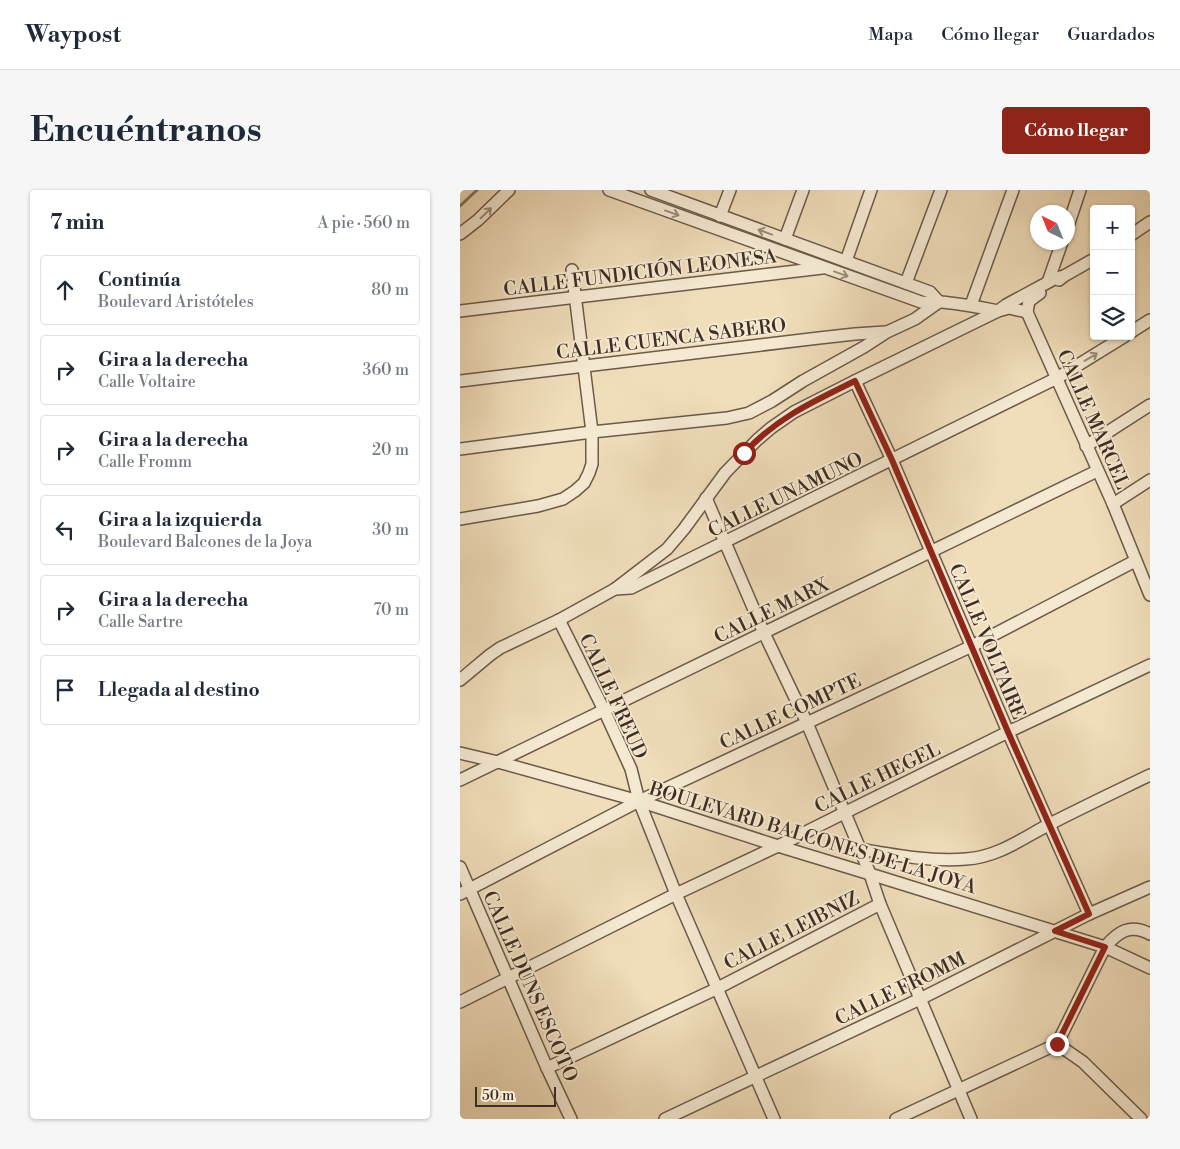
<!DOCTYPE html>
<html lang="es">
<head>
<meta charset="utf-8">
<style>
  body { margin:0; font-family:"Libre Bodoni",serif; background:#f6f6f7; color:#1f2937 }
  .controls { position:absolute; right:15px; top:15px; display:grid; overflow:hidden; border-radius:5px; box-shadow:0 1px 4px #0004 }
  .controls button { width:45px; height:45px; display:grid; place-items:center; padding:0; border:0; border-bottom:1px solid #e0e1e3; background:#fff; color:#1f2937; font:25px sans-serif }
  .compass { position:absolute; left:570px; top:15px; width:45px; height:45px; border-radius:50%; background:#fff; box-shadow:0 1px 4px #0004; rotate:317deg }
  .scale { position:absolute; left:15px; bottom:12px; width:81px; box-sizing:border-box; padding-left:5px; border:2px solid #3f2e24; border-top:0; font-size:14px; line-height:18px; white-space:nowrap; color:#3f2e24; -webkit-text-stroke:4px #f5e9d2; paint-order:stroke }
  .stop { position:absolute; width:15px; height:15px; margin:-11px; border:4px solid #8f2418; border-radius:50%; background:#fff }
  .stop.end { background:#8f2418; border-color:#fff; box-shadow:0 1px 5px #0008 }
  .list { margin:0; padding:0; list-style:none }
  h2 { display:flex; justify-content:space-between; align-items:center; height:65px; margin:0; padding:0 20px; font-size:21px }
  h2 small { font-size:16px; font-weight:400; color:#747a83 }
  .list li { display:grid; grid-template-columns:32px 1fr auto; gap:15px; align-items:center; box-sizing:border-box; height:70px; margin:0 10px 10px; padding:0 10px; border:1px solid #e0e1e3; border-radius:5px }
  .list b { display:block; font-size:19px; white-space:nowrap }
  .list p { margin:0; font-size:16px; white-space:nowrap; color:#747a83 }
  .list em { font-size:16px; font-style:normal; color:#747a83 }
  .icon { flex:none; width:28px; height:28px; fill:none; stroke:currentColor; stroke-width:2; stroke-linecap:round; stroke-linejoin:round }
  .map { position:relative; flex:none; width:690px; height:929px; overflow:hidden; border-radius:5px }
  header { display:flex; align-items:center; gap:30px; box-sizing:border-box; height:70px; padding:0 25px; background:#fff; border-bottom:1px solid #e0e1e3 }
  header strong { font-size:24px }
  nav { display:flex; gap:28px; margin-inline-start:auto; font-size:18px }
  .intro { display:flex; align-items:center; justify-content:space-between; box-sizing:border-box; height:120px; padding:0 30px }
  h1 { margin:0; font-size:35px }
  .button { padding:12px 22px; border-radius:5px; background:#8f2418; color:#fff; font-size:18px; font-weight:700 }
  main { display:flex; gap:30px; padding:0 30px }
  aside { flex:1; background:#fff; border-radius:5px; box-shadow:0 1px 4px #0004 }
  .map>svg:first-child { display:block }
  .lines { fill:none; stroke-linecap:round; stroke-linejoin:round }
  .stream { stroke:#85745f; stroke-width:3 }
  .minor-casing { stroke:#6b5a4a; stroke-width:14 }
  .minor { stroke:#f5e9d2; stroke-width:11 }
  .oneway { stroke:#9a8c7b }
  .route { stroke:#8f2418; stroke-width:6 }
  .labels { text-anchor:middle; stroke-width:4; stroke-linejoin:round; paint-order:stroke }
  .street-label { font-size:19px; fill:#3f2e24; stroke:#f5e9d2 }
</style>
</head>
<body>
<header>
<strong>Waypost</strong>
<nav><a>Mapa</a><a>Cómo llegar</a><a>Guardados</a></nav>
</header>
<div class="intro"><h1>Encuéntranos</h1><a class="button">Cómo llegar</a></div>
<main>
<aside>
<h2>7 min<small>A pie · 560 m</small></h2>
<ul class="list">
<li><svg class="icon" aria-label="ahead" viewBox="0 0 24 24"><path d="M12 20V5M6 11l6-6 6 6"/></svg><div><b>Continúa</b><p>Boulevard Aristóteles</p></div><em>80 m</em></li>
<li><svg class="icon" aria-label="right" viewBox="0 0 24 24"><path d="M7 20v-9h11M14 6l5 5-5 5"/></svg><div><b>Gira a la derecha</b><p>Calle Voltaire</p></div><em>360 m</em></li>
<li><svg class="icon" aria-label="right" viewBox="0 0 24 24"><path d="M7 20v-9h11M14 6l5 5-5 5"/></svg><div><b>Gira a la derecha</b><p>Calle Fromm</p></div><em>20 m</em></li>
<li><svg class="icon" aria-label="left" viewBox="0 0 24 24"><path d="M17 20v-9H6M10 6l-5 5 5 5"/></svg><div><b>Gira a la izquierda</b><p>Boulevard Balcones de la Joya</p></div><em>30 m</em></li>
<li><svg class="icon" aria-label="right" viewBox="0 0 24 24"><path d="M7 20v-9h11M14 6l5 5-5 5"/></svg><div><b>Gira a la derecha</b><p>Calle Sartre</p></div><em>70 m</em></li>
<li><svg class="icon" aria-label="arrive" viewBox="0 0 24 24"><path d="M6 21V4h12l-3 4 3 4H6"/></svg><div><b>Llegada al destino</b></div></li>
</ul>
</aside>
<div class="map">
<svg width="690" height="929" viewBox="0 0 690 929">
  <rect width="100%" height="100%" fill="#f0ddba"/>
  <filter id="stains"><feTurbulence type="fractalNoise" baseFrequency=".004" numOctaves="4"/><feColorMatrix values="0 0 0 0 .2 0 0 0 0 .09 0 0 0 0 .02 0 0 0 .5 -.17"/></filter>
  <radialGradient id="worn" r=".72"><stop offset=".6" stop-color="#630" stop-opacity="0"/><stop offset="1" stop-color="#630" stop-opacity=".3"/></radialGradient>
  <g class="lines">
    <!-- stream -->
    <polyline class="stream" points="0,16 17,0"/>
    <!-- minor casing -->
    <g class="minor-casing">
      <g id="minor">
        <path d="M149,0L461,112C468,113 475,111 482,112C501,114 519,117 538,121L546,115L596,88L604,86"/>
        <polyline points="191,0 470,102 479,112"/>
        <polyline points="260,26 270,0"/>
        <polyline points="608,36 620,0"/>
        <polyline points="0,44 18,30 49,0"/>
        <polyline points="671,45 690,32"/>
        <polyline points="325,49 343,0"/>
        <polyline points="386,71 411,0"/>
        <polyline points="599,90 604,86 634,69"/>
        <polyline points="588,92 602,52"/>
        <polyline points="446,93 481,0"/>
        <polyline points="580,103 569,111 567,122 653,314 690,405"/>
        <polyline points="511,115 553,0"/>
        <polyline points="0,121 362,78"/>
        <polyline points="671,142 690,130"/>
        <polyline points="0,191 359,148 395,144 425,142"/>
        <polyline points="395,191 432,270 548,542 629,724"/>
        <polyline points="626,256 690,215"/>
        <polyline points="0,259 132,242 267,228 289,223 312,211 343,191 404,157 427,142 455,129 479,112"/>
        <polyline points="246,308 304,443 347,533 400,659"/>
        <polyline points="653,314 690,290"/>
        <polyline points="0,329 78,316 103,309 115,301 124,293 129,283 132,274 132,242 112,80"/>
        <polyline points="155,399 171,398 597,188 665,146"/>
        <polyline points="99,430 144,520 171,579 179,611 216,704 314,929"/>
        <polyline points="0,490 30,465 40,458 99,430 155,399 207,359 224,339 265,283 297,250 311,238 334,222 395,191 538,121 549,118 567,122"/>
        <polyline points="0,563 38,572 179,611 318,656 410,684 645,757 690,778"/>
        <polyline points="0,590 637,281"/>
        <polyline points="0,677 87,878 111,929"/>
        <polyline points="0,704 179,611 512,456 675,371"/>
        <polyline points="420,714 511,929"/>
        <polyline points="0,812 216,704 318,656 384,623 548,542 690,475"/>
        <polyline points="597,854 623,872 681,929"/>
        <path d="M87,878L256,799L420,714L410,684L400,659C434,665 471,672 506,669C538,667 563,648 590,634C623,617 657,601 690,585"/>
        <polyline points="205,929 460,809 629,724 690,697"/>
        <path d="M436,929L597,854L645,757C658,742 670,733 690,744"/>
      </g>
    </g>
    <!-- minor -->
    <use href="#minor" class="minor"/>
  </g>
  <!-- one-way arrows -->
  <defs><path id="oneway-shaft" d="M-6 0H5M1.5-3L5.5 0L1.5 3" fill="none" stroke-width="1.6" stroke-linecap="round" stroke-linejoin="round" transform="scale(1.25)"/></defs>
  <g class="oneway">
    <use href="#oneway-shaft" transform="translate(26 23) rotate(-44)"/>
    <use href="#oneway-shaft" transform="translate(212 23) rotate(20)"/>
    <use href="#oneway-shaft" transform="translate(305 42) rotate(-160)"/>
    <use href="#oneway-shaft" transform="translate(381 84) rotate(20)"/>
    <use href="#oneway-shaft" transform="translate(631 167) rotate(-31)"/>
  </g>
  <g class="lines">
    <!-- route -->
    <path class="route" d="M284,263C317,228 352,212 395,191L432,270L548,542L629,724L595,741L645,757L597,854"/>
  </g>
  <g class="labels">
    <!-- street labels -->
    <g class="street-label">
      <text transform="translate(180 82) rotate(-7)" y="7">CALLE FUNDICIÓN LEONESA</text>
      <text transform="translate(211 148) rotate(-7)" y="7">CALLE CUENCA SABERO</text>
      <text transform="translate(634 229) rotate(66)" y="7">CALLE MARCEL</text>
      <text transform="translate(325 304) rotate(-26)" y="7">CALLE UNAMUNO</text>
      <text transform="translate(311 420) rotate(-26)" y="7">CALLE MARX</text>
      <text transform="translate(528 451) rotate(67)" y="7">CALLE VOLTAIRE</text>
      <text transform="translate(154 506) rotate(65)" y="7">CALLE FREUD</text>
      <text transform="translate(330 521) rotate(-25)" y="7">CALLE COMPTE</text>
      <text transform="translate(417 587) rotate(-26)" y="7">CALLE HEGEL</text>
      <text transform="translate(353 647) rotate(17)" y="7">BOULEVARD BALCONES DE LA JOYA</text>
      <text transform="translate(331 740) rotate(-27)" y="7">CALLE LEIBNIZ</text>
      <text transform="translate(71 796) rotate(66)" y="7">CALLE DUNS ESCOTO</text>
      <text transform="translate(440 798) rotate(-26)" y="7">CALLE FROMM</text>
    </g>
  </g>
  <rect width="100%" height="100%" filter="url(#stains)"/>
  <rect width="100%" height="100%" fill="url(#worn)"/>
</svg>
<div class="controls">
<button>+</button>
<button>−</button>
<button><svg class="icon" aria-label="layers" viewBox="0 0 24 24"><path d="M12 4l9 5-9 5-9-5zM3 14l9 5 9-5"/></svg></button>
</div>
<svg class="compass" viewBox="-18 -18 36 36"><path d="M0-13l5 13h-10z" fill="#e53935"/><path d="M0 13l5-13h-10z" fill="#747a83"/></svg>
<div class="scale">50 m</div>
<div class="stop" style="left:284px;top:263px"></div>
<div class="stop end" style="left:597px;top:854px"></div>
</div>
</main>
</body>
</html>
